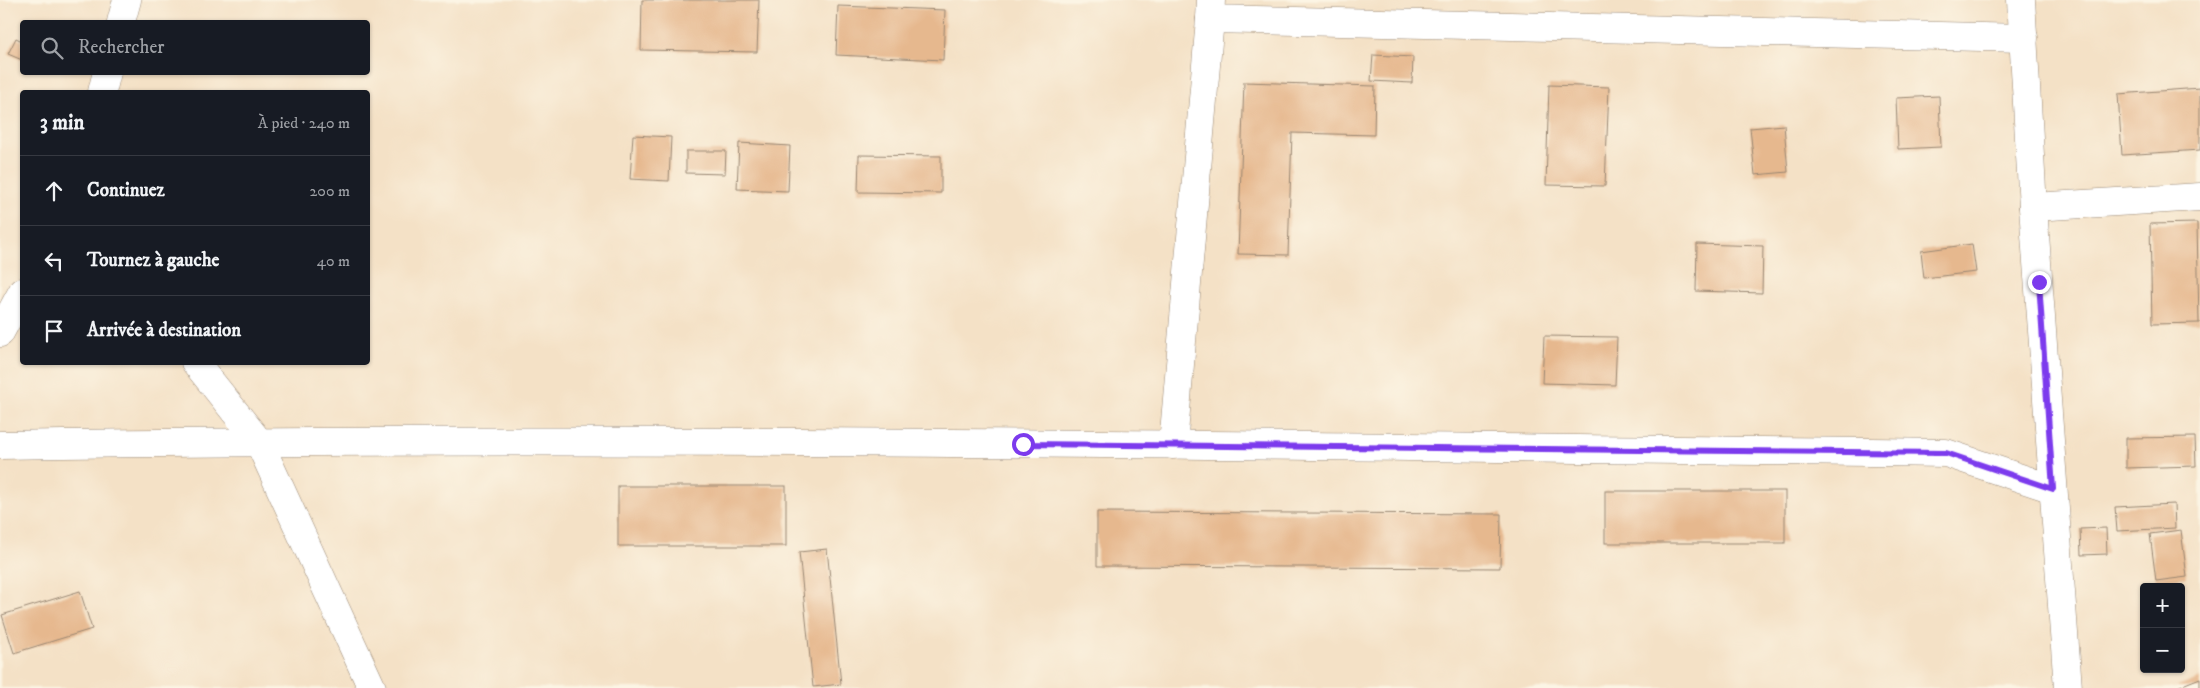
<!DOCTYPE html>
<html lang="fr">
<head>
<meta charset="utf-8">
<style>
  body { margin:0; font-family:"IM FELL DW Pica",serif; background:#242831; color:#f1f3f6 }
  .controls { position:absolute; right:15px; bottom:15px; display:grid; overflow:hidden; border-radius:5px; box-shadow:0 1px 4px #0004 }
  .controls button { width:45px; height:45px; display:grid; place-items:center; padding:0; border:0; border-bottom:1px solid #363941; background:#171b24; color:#f1f3f6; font:25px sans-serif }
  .stop { position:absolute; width:15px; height:15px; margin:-11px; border:4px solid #7c3aed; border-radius:50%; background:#fff }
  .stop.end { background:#7c3aed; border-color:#fff; box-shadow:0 1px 5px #0008 }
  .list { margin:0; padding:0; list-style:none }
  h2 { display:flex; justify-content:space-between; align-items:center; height:65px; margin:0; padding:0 20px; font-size:21px }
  h2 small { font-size:16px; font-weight:400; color:#9ea1a6 }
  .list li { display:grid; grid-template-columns:32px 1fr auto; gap:15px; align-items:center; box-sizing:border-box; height:70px; padding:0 20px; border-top:1px solid #363941 }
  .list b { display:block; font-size:19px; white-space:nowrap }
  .list em { font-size:16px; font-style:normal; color:#9ea1a6 }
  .icon { flex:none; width:28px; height:28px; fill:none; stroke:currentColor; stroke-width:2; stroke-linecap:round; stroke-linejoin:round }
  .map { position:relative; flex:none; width:2200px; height:688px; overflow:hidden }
  .search { position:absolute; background:#171b24; box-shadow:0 1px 4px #0004; left:20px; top:20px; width:350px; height:55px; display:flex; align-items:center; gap:12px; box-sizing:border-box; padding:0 18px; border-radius:5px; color:#9ea1a6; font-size:19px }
  .panel { position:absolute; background:#171b24; box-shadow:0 1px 4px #0004; left:20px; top:90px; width:350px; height:275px; border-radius:5px }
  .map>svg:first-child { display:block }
  .building { fill:#e6b88e }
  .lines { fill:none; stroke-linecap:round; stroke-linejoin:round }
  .minor-casing { stroke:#988672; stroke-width:29 }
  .minor { stroke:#fff; stroke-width:28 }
  .route { stroke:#7c3aed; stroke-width:6 }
</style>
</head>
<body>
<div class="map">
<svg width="2200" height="688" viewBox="0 0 2200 688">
  <rect width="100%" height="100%" fill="#fcf5e5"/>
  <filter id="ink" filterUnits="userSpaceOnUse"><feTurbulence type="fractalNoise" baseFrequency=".02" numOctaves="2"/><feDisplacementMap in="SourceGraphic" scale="10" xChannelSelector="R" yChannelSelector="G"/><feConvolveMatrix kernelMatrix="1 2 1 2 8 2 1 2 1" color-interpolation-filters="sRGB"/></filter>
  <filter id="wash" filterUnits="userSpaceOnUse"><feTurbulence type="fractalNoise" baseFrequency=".0096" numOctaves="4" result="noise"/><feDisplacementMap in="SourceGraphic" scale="20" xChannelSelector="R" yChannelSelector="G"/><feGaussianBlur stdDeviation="1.12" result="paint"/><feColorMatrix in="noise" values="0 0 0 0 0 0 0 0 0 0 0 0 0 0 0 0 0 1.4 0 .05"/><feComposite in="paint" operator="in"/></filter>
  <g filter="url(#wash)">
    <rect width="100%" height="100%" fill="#f4e1c6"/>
    <g id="blocks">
      <!-- building -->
      <g class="building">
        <polygon points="642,0 759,0 757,52 641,50"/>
        <polygon points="838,6 945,10 943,60 836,55"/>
        <polygon points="16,38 22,41 22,60 8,54"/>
        <polygon points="1373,55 1413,57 1412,83 1371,81"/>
        <polygon points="1244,82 1375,86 1374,135 1292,133 1288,255 1238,254"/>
        <polygon points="1549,85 1609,87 1605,186 1546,185"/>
        <polygon points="2200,88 2200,150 2122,155 2118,94"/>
        <polygon points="1939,96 1941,147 1898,149 1896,98"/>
        <polygon points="1784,125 1788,172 1755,175 1750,128"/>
        <polygon points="633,135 671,137 669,181 630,179"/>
        <polygon points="739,143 790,146 788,191 737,189"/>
        <polygon points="686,151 726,151 725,174 686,173"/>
        <polygon points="859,155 941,156 941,193 858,192"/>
        <polygon points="2197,223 2199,323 2152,324 2150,224"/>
        <polygon points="1697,244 1763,246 1762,293 1696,291"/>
        <polygon points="1972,244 1976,272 1924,278 1921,251"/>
        <polygon points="1544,336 1617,337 1615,385 1542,383"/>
        <polygon points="2195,437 2196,466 2126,468 2126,438"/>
        <rect x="618" y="486" width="168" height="60"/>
        <rect x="1605" y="491" width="180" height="52"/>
        <polygon points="2174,504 2175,528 2117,531 2115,507"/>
        <polygon points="1097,512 1501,514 1500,568 1097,566"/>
        <polygon points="2106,528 2107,554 2081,555 2080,529"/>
        <polygon points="2181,530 2187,577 2156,581 2150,534"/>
        <polygon points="827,549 841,684 813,687 799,552"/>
        <polygon points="80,591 92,629 14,653 2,615"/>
        <polygon points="2200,678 2200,688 2175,688"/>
      </g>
    </g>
  </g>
  <g filter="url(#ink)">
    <use href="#blocks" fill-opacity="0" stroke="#988672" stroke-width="1"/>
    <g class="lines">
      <!-- minor casing -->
      <g class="minor-casing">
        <g id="minor">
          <polyline points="1211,0 1210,19 2024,38"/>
          <polyline points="2021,0 2033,207 2068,688"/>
          <polyline points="121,22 127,0"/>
          <polyline points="102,92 107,72"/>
          <polyline points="2033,207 2200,197"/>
          <polyline points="0,333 22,292"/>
          <polyline points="195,362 259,442 372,688"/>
          <path d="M0,445C648,436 1297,446 1946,453L2053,489"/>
          <polyline points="1173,445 1210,19"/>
        </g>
      </g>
      <!-- minor -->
      <use href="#minor" class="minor"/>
    </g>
  </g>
  <g class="lines" filter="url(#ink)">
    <!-- route -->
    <polyline class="route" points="1023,444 1946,453 2053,489 2039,282"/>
  </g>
</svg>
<div class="controls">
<button>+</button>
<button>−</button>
</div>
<div class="stop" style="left:1023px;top:444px"></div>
<div class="stop end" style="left:2039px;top:282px"></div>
<div class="search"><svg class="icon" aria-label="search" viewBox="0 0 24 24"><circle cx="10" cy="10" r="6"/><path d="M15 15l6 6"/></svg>Rechercher</div>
<section class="panel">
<h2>3 min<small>À pied · 240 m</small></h2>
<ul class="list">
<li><svg class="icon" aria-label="ahead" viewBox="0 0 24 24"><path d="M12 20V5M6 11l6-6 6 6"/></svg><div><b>Continuez</b></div><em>200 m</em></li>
<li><svg class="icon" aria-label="left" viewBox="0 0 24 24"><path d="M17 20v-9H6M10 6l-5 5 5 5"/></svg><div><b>Tournez à gauche</b></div><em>40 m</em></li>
<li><svg class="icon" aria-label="arrive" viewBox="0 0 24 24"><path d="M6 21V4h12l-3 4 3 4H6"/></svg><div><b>Arrivée à destination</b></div></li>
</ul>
</section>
</div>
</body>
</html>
